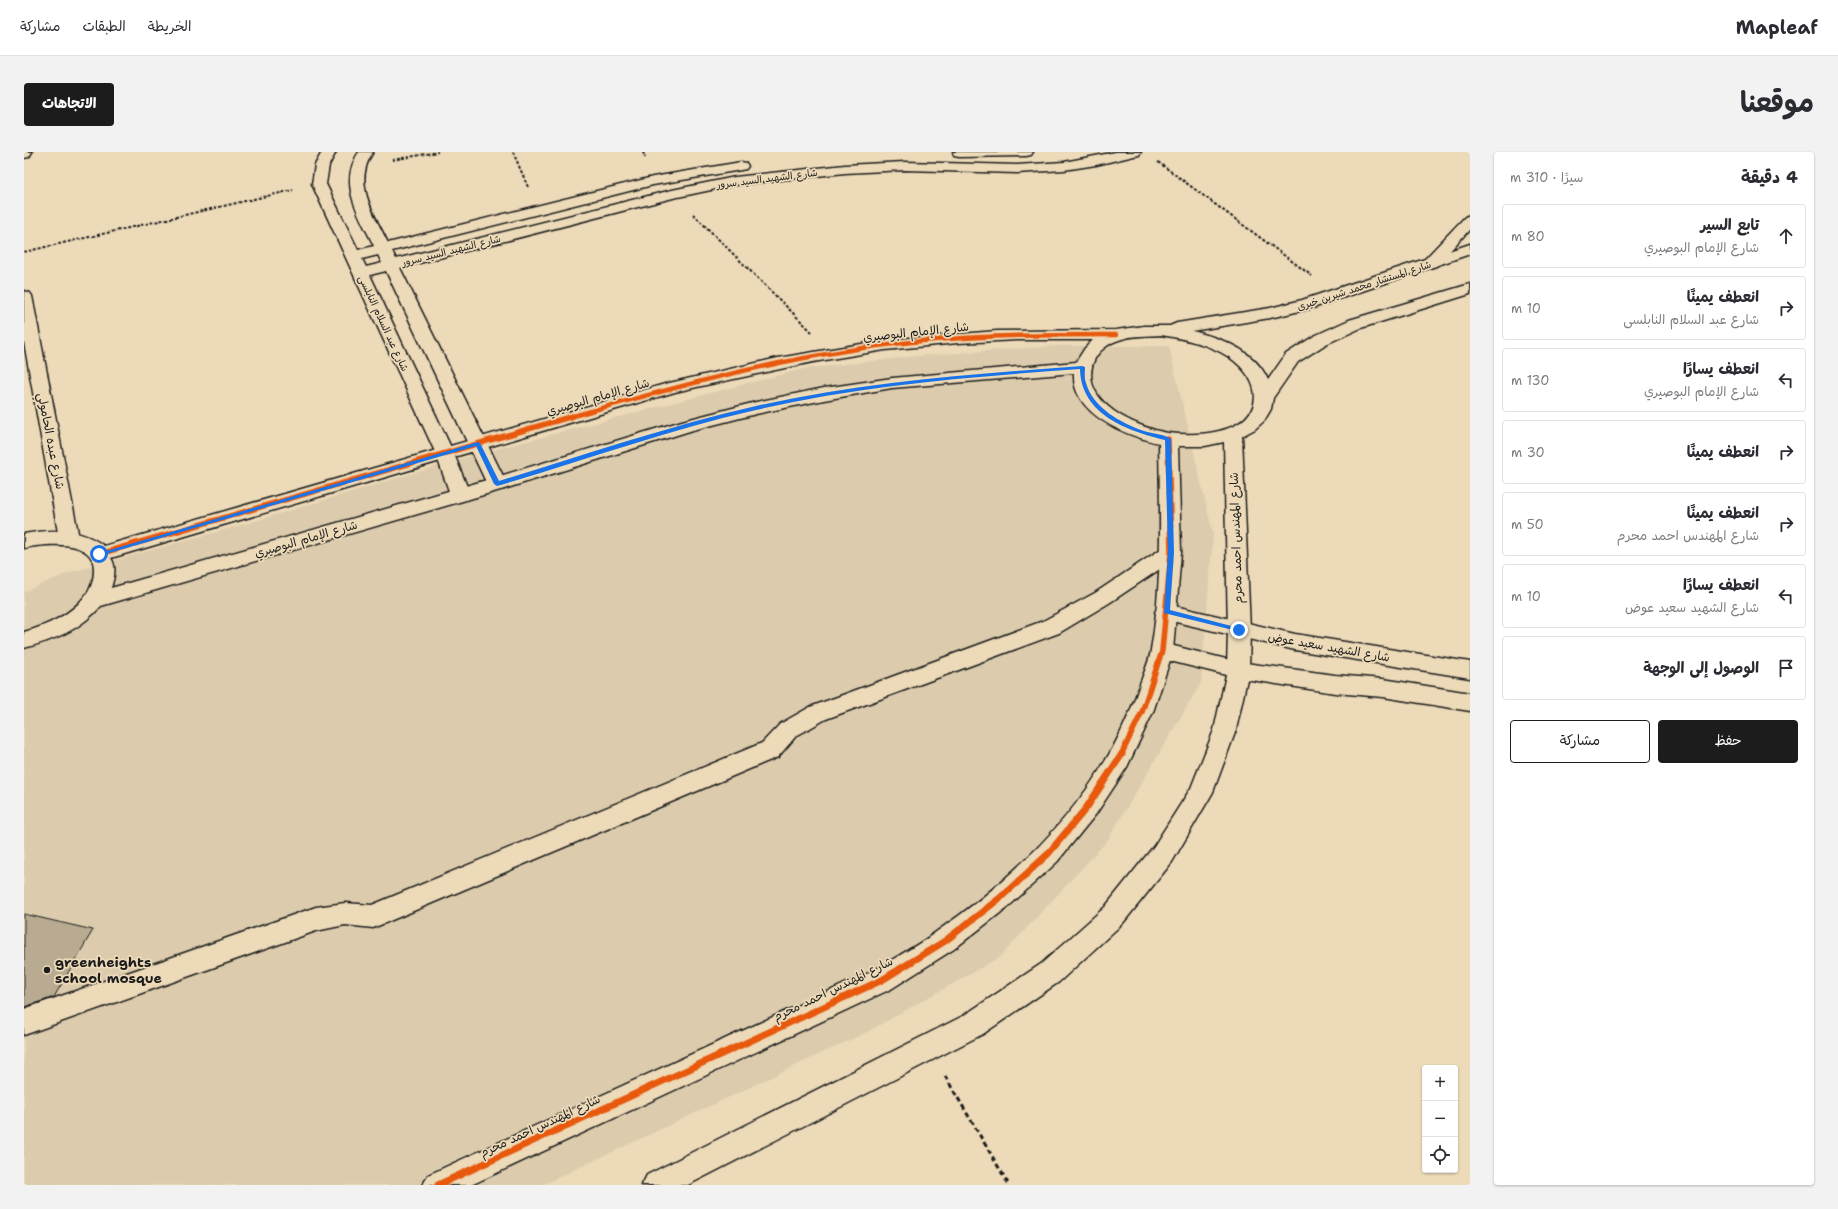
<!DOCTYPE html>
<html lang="ar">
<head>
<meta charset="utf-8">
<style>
  body { margin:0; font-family:"Shantell Sans","Playpen Sans Arabic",sans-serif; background:#f2f2f3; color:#2b2b33; direction:rtl }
  .controls { position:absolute; right:12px; bottom:12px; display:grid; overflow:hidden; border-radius:4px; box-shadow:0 1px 3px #0004 }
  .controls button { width:36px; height:36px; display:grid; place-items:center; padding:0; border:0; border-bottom:1px solid #e1e1e2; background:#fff; color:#2b2b33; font:20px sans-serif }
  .stop { position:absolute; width:12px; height:12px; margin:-9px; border:3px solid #1a73e8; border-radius:50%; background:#fff }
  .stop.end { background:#1a73e8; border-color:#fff; box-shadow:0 1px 4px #0008 }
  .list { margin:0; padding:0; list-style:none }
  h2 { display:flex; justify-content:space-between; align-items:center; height:52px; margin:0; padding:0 16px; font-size:17px }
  h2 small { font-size:13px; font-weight:400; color:#7c7c81 }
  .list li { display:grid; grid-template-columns:26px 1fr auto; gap:12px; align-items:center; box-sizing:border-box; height:64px; margin:0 8px 8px; padding:0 8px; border:1px solid #e1e1e2; border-radius:4px }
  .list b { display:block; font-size:15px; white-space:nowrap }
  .list p { margin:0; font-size:13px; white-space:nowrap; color:#7c7c81 }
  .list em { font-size:13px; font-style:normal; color:#7c7c81 }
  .actions { display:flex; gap:8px; padding:12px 16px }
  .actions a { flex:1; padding:9px 0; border:1px solid #1c1c1c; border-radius:4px; text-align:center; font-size:14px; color:#1c1c1c }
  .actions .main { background:#1c1c1c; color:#fff }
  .icon { flex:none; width:22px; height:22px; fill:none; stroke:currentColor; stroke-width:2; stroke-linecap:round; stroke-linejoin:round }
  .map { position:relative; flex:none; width:1446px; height:1033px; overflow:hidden; direction:ltr; border-radius:4px }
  header { display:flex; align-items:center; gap:24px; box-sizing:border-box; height:56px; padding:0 20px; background:#fff; border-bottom:1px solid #e1e1e2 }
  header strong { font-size:19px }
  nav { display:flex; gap:22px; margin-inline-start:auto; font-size:14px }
  .intro { display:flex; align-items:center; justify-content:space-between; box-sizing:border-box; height:96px; padding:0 24px }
  h1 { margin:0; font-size:28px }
  .button { padding:10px 18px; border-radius:4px; background:#1c1c1c; color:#fff; font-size:14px; font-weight:700 }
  main { display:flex; gap:24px; padding:0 24px }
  aside { flex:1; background:#fff; border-radius:4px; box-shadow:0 1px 3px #0004 }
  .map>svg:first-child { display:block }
  .built { fill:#dcccad }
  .building { fill:#b8ab92; stroke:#1c1c1c }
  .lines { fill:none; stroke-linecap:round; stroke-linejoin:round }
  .service-casing { stroke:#1c1c1c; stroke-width:3 }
  .minor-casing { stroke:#1c1c1c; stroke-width:3 }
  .tertiary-casing { stroke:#1c1c1c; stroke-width:3 }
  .path-far1 { stroke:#1c1c1c; stroke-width:2; stroke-dasharray:3 2; stroke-linecap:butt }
  .path { stroke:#1c1c1c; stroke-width:3; stroke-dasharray:5 3.5; stroke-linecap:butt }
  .service { fill:#ecdab8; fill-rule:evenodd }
  .minor { fill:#ecdab8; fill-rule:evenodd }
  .tertiary { fill:#ecdab8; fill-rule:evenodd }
  .cycleway-far2-casing { stroke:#ecdab8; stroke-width:6 }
  .cycleway-far1-casing { stroke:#ecdab8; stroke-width:8 }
  .cycleway-casing { stroke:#ecdab8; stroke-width:10 }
  .cycleway-far2 { stroke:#e8590c; stroke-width:4.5 }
  .cycleway-far1 { stroke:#e8590c; stroke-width:5.5 }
  .cycleway { stroke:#e8590c; stroke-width:7 }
  .route { fill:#1a73e8 }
  .poi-dot { fill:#1c1c1c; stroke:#ecdab8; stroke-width:1.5 }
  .labels { text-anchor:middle; stroke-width:3.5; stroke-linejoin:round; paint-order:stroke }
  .far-street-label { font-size:10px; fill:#1c1c1c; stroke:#ecdab8 }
  .street-label { font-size:12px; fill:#1c1c1c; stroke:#ecdab8 }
  .near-poi-label { font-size:14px; font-weight:bold; fill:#1c1c1c; stroke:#ecdab8; text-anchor:start }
</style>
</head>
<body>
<header>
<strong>Mapleaf</strong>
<nav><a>الخريطة</a><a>الطبقات</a><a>مشاركة</a></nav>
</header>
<div class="intro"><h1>موقعنا</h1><a class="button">الاتجاهات</a></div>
<main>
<aside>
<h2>4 دقيقة<small>سيرًا · 310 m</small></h2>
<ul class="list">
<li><svg class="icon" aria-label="ahead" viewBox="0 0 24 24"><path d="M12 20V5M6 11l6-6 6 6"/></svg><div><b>تابع السير</b><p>شارع الإمام البوصيري</p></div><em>80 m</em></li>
<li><svg class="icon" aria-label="right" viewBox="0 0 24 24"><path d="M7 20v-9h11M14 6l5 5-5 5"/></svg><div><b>انعطف يمينًا</b><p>شارع عبد السلام النابلسى</p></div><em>10 m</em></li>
<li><svg class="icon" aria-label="left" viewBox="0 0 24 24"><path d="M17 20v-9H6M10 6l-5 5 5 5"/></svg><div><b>انعطف يسارًا</b><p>شارع الإمام البوصيري</p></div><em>130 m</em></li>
<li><svg class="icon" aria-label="right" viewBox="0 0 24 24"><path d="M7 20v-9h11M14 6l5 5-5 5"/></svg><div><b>انعطف يمينًا</b></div><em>30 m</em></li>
<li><svg class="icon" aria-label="right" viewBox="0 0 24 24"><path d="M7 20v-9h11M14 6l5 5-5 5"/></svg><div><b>انعطف يمينًا</b><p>شارع المهندس احمد محرم</p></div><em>50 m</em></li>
<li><svg class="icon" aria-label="left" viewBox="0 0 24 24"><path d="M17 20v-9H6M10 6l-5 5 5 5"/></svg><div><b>انعطف يسارًا</b><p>شارع الشهيد سعيد عوض</p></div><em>10 m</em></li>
<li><svg class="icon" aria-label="arrive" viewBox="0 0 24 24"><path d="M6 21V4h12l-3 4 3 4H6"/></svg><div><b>الوصول إلى الوجهة</b></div></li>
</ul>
<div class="actions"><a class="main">حفظ</a><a>مشاركة</a></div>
</aside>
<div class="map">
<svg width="1446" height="1033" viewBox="0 0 1446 1033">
  <rect width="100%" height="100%" fill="#ecdab8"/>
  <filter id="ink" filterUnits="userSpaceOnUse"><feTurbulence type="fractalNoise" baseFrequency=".025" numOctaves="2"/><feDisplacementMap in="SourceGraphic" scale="8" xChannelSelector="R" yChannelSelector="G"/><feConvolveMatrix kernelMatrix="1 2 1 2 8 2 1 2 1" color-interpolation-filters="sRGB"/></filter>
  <g filter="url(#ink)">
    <!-- built -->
    <polygon class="built" points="1032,194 1145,194 1189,382 1177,531 1083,689 976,805 843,880 518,1033 0,1033 0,440 44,421 221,372 453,302 779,217 892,204"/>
    <!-- building -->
    <polygon class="building" points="0,762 69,778 30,845 0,855"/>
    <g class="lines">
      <!-- service casing -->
      <g class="service-casing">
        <polygon id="service" points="1147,393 1154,395 1157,400 1154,405 1085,451 1035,481 802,567 772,584 754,605 349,776 321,773 292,779 0,883 0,857 292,755 321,751 348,753 738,591 756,572 786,555 1019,469 1071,441 1140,395"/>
      </g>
      <!-- minor casing -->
      <g class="minor-casing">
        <g id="minor">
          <polygon points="0,0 8,0 5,5 0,6"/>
          <path d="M298,0H312L305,13L302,32L334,98L350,94C336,64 313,32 335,0H349C328,31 350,62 364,91L629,25L717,10L722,11L724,14L722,17L717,18L629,33L368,99L372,107L648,38L711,25L821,13L881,10L993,13L1040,10L1092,0H1117L1115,3L1110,4L1072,13L1040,18L993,21L881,18L821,21L711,33L649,46L376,116L483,332L480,337L473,338L466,337L463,332L362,119L346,123L430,302L446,342L443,347L436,349L429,347L426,342L412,302L288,32L291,13ZM354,103L358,111L342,115L338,107Z"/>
          <polygon points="929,0 1009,0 1007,3 1002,4 935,5 930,4"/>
          <polygon points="1446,63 1446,77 1412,114 1406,116 1400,114 1398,111 1400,108 1441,65"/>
          <polygon points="0,139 6,141 8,144 55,386 52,391 45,393 38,391 35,386 0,190"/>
          <polygon points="1142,452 1271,482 1446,510 1446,526 1271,498 1135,466 1131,460 1135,454"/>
          <polygon points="1138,491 1214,510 1311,523 1359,527 1446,541 1446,559 1359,545 1311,541 1214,526 1130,505 1127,499 1130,493"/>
        </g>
      </g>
      <!-- tertiary casing -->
      <g class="tertiary-casing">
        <path id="tertiary" d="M1446,92V102L1289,156L1246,166L1168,179C1197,186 1231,198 1244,228L1262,202L1290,184L1325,168L1446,132V142L1337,176L1302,192L1274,210L1249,246L1247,257L1240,269L1231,277L1218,284L1226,478L1225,518L1212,578L1189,640L1148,710L1099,771L1035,830L959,882L664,1033H618L623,1023L939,864L1017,812L1081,755L1130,694L1167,636L1190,578L1203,518L1204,478L1200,290L1181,294H1154L1157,400L1149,499L1129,560L1103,615L1072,662L1033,710L985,754L930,797L867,837L447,1033H399L404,1023L849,819C870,806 892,795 912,780C999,720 1080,640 1114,538C1118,525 1125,511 1127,498C1139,429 1136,360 1135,291C1103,284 1047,262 1050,221L868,236L800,248L732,262L669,278L480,337L77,454C56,478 30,488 0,496V480C23,474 48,462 62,443C68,435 70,426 70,417C70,386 20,392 0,396V382C26,377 57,376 80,394L641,232L754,206L861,188L973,179L1092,178L1120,174H1146L1153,171L1246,156L1278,148ZM1137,183C1161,187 1185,192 1205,205C1241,230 1241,268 1195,279C1179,283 1161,283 1144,281C1114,276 1056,252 1069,211C1073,199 1086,190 1098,187C1110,183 1124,184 1137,183ZM993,188H1069L1061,196L1052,210L868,226L800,236L732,250L658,269L466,327L87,436C90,426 93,415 87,406L651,240L682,233L789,210L861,198L934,191Z"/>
      </g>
      <!-- path-far1 -->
      <g class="path-far1">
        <polyline points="489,0 504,35"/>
        <polyline points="619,0 621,6"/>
        <polyline points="368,8 414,0"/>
        <polyline points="1134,10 1288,124"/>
        <polyline points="669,62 788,180"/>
        <polyline points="0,100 269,38"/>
      </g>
      <!-- path -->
      <polyline class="path" points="921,924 985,1033"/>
      <!-- service -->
      <use href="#service" class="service"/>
      <!-- minor -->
      <use href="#minor" class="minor"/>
      <!-- tertiary -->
      <use href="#tertiary" class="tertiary"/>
      <!-- cycleway-far2 casing -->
      <g class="cycleway-far2-casing">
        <path id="cycleway-far2" d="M546,265C661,232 778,200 898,189C963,183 1027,183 1092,183"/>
      </g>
      <!-- cycleway-far1 casing -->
      <g class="cycleway-far1-casing">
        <g id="cycleway-far1">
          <polyline points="75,402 549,264"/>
          <polyline points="1097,603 1118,560 1138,499 1147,400 1144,287"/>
        </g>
      </g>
      <!-- cycleway casing -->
      <g class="cycleway-casing">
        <polyline id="cycleway" points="414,1033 858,828 921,789 976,746 1024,702 1063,655 1098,602"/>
      </g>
      <!-- cycleway-far2 -->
      <use href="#cycleway-far2" class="cycleway-far2"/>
      <!-- cycleway-far1 -->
      <use href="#cycleway-far1" class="cycleway-far1"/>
      <!-- cycleway -->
      <use href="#cycleway" class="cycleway"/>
    </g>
  </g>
  <!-- route -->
  <path class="route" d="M1058,214L1061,215C1061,220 1060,226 1062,231C1069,256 1097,271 1120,279C1129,282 1140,282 1147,287L1150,400L1146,458L1215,476H1217V480L1140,461L1144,400L1141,288C1104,279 1057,263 1056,217C947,225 838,233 732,258C644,278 559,309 473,334L470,332L452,294L75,404L72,402L454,290L456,291L475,329C560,303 645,274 732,254C840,230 949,222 1058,214Z"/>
  <!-- markers -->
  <circle class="poi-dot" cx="23" cy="818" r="4"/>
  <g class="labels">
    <!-- far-street labels -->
    <g class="far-street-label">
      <text transform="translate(743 26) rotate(-7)" y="4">شارع الشهيد السيد سرور</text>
      <text transform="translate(427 98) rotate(-14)" y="4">شارع الشهيد السيد سرور</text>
      <text transform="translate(1340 133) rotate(-18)" y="4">شارع المستشار محمد شيرين خيرى</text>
      <text transform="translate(360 171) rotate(65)" y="4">شارع عبد السلام النابلسى</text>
    </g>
    <!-- street labels -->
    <g class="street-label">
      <text transform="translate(892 180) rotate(-6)" y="4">شارع الإمام البوصيري</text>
      <text transform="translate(574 245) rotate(-16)" y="4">شارع الإمام البوصيري</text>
      <text transform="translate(27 289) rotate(79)" y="4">شارع عبده الحامولي</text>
      <text transform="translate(1212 386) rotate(-92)" y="4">شارع المهندس احمد محرم</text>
      <text transform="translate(282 387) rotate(-16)" y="4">شارع الإمام البوصيري</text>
      <text transform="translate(1305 495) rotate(10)" y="4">شارع الشهيد سعيد عوض</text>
      <text transform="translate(809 837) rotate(-26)" y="4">شارع المهندس احمد محرم</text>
      <text transform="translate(516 974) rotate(-25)" y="4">شارع المهندس احمد محرم</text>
    </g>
    <!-- near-poi labels -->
    <g class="near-poi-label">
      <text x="31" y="815">greenheights<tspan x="31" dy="16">school mosque</tspan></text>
    </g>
  </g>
</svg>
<div class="controls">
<button>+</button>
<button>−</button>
<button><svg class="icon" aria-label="locate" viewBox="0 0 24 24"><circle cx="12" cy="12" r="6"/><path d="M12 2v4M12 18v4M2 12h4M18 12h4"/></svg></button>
</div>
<div class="stop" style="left:75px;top:402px"></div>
<div class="stop end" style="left:1215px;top:478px"></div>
</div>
</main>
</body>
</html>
